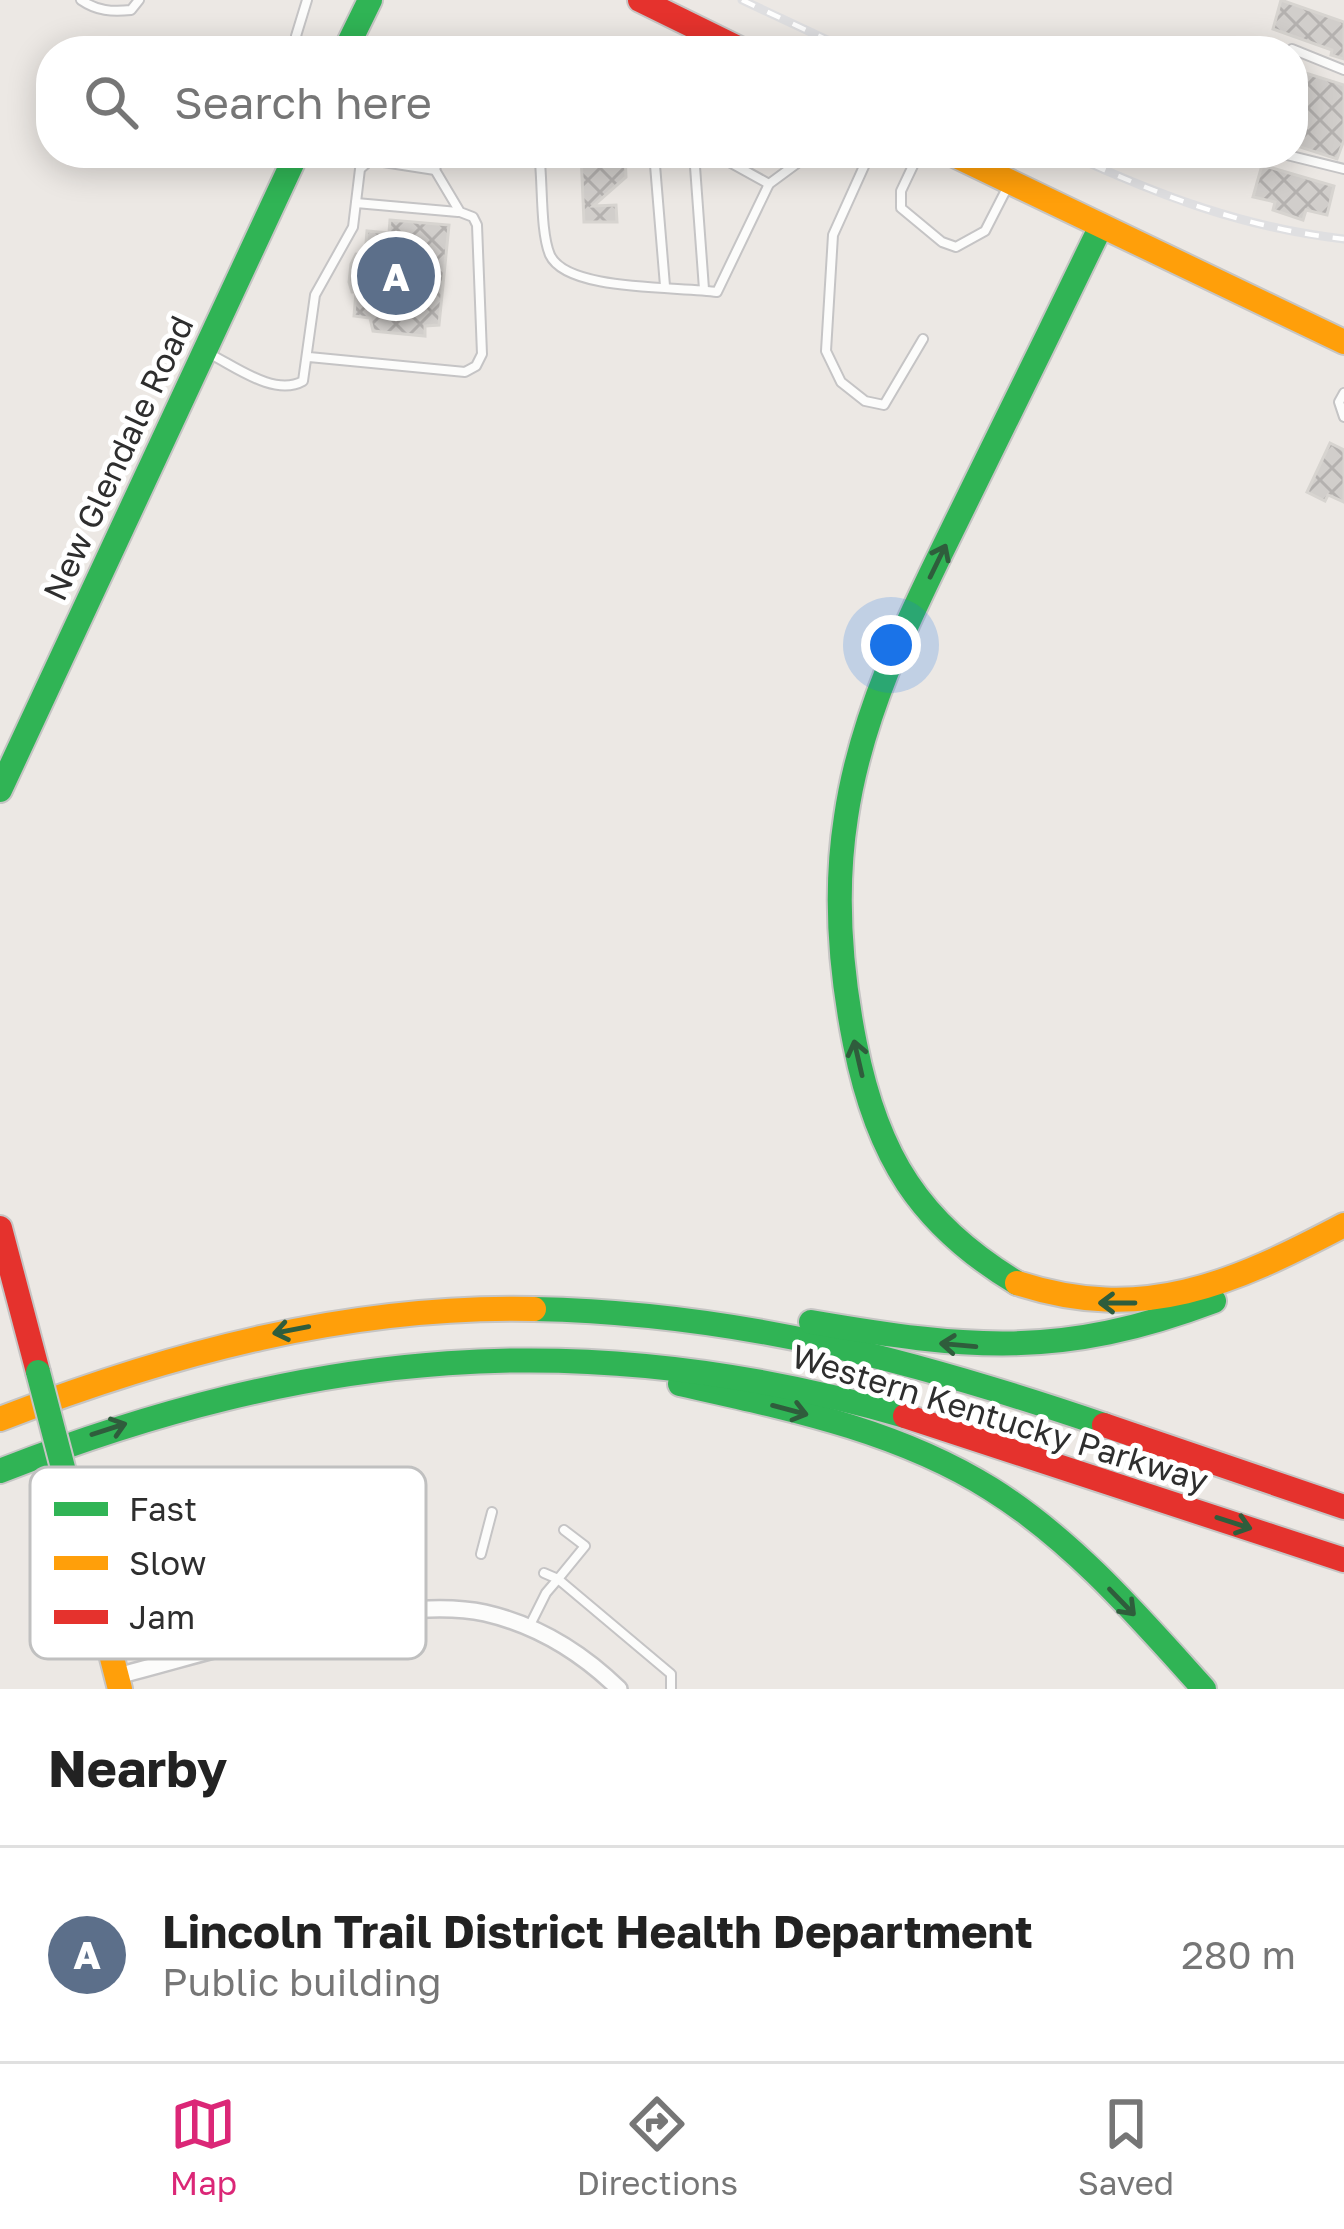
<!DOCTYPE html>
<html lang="en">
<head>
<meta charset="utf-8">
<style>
  body { margin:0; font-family:"Golos Text",sans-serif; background:#f6f6f6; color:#222 }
  .you { position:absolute; left:891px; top:645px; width:42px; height:42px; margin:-30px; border:9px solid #fff; border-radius:50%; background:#1a73e8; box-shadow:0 0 0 18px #1a73e833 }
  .badge { display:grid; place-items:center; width:78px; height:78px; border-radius:50%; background:#db2777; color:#fff; font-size:39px; font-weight:700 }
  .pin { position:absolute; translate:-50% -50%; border:6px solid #fff; box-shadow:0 3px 12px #0006 }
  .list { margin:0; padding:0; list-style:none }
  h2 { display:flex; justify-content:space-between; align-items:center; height:156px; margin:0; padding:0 48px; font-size:51px }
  h2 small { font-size:39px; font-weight:400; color:#767676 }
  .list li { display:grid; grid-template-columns:78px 1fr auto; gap:36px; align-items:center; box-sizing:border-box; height:216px; padding:0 48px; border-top:3px solid #e0e0e0 }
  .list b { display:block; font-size:45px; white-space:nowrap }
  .list p { margin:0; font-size:39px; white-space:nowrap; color:#767676 }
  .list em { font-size:39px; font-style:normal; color:#767676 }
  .icon { flex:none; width:66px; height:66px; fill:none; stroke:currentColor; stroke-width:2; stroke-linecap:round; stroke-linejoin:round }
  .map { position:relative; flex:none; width:1344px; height:1689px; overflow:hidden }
  .search { position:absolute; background:#fff; box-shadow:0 6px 30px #0003; left:36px; right:36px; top:36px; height:132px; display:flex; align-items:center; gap:30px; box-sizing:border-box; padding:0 42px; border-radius:48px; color:#767676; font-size:45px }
  .sheet { height:372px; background:#fff }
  nav { display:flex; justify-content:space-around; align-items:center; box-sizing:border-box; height:168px; border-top:3px solid #e0e0e0; background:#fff; font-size:33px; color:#767676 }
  nav a { display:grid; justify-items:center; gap:6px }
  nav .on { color:#db2777 }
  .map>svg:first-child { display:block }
  .building { fill:url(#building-cross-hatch); stroke:#d7d4d0; stroke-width:3 }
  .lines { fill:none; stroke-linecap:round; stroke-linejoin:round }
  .lane-casing { stroke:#c5c4c5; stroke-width:12 }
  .street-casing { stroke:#c5c4c5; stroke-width:20 }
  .fast-casing { stroke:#c6c5c4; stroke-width:28 }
  .slow-casing { stroke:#c6c5c4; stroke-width:28 }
  .jam-casing { stroke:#c6c5c4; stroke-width:28 }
  .lane { stroke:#fcfcfb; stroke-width:8 }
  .street { stroke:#fcfcfb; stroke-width:15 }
  .fast { stroke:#30b455; stroke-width:24 }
  .slow { stroke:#ff9f0a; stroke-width:24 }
  .jam { stroke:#e5322d; stroke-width:24 }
  .rail-casing { stroke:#dfdfe1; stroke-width:9 }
  .rail { stroke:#fff; stroke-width:4.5; stroke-dasharray:14; stroke-linecap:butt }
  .fast-bridge-casing { stroke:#c6c5c4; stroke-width:28; stroke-linecap:butt }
  .fast-bridge { stroke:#30b455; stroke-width:24 }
  .oneway { stroke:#2f5d3c }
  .labels { text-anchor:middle; stroke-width:10; stroke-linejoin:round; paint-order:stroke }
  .street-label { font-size:33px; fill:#2e2e2e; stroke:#fff }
  .key { fill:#fff; stroke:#c0c0c0; stroke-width:3 }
  .key-label { font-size:33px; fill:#2e2e2e }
</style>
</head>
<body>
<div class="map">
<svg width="1344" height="1689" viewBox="0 0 1344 1689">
  <defs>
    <pattern id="building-cross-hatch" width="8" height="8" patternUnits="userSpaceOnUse" patternTransform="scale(3)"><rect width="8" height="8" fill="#d1cecb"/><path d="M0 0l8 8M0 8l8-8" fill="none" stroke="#b4b1af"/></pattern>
  </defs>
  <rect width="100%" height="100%" fill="#ece8e4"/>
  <!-- building -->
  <g class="building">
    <polygon points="1281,0 1344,22 1344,59 1331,55 1332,50 1273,29"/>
    <polygon points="1299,71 1344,85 1344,140 1337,159 1294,145 1306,112 1293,104"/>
    <polygon points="581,153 625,153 626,177 593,206 616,205 617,222 584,222"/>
    <polygon points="1262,165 1334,186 1327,215 1306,210 1303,220 1273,210 1275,202 1253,197"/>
    <polygon points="390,220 449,225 439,325 425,326 425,336 373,331 370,318 354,316 356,292 352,292 349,282 351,264 356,254 365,255 367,231 389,233"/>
    <polygon points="1330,443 1344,450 1344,502 1328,495 1325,501 1307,492"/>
  </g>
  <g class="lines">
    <!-- lane casing -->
    <g class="lane-casing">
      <g id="lane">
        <path d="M81,0C97,11 112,12 131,10L139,0"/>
        <polyline points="1292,49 1344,70"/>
        <polyline points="303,51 296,36 307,0"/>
        <path d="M539,153C543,180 540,232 550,255C567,292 679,286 717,292L769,184L811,153"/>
        <polyline points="654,153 665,286"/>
        <polyline points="694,153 704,289"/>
        <polyline points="713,153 769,184"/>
        <polyline points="870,153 833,235 826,351 841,382 865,401 884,405 923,339"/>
        <polyline points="919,153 901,191 901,208 942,242 956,247 985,231 1007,188"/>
        <polyline points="1279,153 1344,169"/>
        <polyline points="435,170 439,153"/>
        <polyline points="356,203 458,212"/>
        <path d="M210,354C236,367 275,397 303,381L315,295L353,227L360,169L368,162L377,161L435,170L460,212L473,217L477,225L482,354L476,366L465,372L309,357"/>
        <polyline points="1344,393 1339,402 1344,417"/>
        <polyline points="481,1554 492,1512"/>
        <polyline points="544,1573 558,1579 585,1546 564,1530"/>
        <polyline points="529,1627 546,1593 558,1579 671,1674 671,1689"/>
      </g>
    </g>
    <!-- street casing -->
    <g class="street-casing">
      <path id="street" d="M117,1676C212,1652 392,1592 485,1613C537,1625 582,1653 619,1689"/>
    </g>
    <!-- fast casing -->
    <g class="fast-casing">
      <g id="fast">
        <polyline points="345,51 370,0"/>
        <polyline points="0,790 297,153"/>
        <path d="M1017,1283C919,1224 877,1155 855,1044C840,969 834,893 846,817C862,706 916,604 965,504C1011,411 1056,319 1101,226"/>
        <path d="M534,1309C737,1313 913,1360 1104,1425"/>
        <path d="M811,1322C969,1349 1060,1359 1214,1301"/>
        <path d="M680,1384C787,1408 897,1430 991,1489C1074,1541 1139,1617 1204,1689"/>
        <path d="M0,1471C309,1350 583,1323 905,1416"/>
      </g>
    </g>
    <!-- slow casing -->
    <g class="slow-casing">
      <g id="slow">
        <polyline points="950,153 1344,342"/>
        <path d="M1017,1283C1143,1324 1232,1284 1344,1225"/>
        <path d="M0,1419C171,1353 349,1305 534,1309"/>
        <polyline points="68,1487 120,1689"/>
      </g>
    </g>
    <!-- jam casing -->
    <g class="jam-casing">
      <g id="jam">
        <polyline points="640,0 744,51"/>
        <polyline points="0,1228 38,1372"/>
        <polyline points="905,1416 1344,1560"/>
        <polyline points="1104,1425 1344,1507"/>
      </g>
    </g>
    <!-- lane -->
    <use href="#lane" class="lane"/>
    <!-- street -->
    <use href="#street" class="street"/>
    <!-- fast -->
    <use href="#fast" class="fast"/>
    <!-- slow -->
    <use href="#slow" class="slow"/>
    <!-- jam -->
    <use href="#jam" class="jam"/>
    <!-- rail casing -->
    <g class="rail-casing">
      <g id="rail">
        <polyline points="742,0 851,51"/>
        <path d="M1067,153C1157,195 1245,228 1344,239"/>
      </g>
    </g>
    <!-- rail -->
    <use href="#rail" class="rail"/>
    <!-- fast-bridge casing -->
    <g class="fast-bridge-casing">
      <polyline id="fast-bridge" points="38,1372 68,1487"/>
    </g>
    <!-- fast-bridge -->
    <use href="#fast-bridge" class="fast-bridge"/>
  </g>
  <!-- one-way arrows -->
  <defs><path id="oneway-shaft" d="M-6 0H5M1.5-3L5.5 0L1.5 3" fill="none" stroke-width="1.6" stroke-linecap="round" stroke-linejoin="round" transform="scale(3)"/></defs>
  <g class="oneway">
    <use href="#oneway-shaft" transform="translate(938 561) rotate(-64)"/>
    <use href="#oneway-shaft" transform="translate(858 1058) rotate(-103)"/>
    <use href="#oneway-shaft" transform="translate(1117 1303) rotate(-180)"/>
    <use href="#oneway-shaft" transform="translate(291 1330) rotate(169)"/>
    <use href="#oneway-shaft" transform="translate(958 1345) rotate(-175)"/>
    <use href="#oneway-shaft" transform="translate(790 1410) rotate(15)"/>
    <use href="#oneway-shaft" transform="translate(109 1429) rotate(-18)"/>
    <use href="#oneway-shaft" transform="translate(1234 1523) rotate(18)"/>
    <use href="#oneway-shaft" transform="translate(1122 1602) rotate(46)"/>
  </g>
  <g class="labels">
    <!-- street labels -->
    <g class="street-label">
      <text transform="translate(118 458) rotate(-65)" y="12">New Glendale Road</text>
      <text transform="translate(1000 1418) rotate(17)" y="12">Western Kentucky Parkway</text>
    </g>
  </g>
  <!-- legend -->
  <rect x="30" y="1467" width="396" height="192" rx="18" class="key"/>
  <rect x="54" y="1502" width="54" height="14" fill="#30b455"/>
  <rect x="54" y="1556" width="54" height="14" fill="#ff9f0a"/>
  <rect x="54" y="1610" width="54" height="14" fill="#e5322d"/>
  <g class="key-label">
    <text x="129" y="1521">Fast</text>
    <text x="129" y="1575">Slow</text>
    <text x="129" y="1629">Jam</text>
  </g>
</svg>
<div class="you"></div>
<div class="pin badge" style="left:396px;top:276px;background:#5c6f8a">A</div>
<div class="search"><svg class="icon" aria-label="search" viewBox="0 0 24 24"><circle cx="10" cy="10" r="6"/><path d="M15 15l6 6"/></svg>Search here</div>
</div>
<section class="sheet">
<h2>Nearby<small></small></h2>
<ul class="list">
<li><span class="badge" style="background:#5c6f8a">A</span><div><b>Lincoln Trail District Health Department</b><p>Public building</p></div><em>280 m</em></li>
</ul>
</section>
<nav>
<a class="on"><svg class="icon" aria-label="map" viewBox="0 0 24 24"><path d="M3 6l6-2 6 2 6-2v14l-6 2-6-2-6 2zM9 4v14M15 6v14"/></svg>Map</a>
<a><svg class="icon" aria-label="directions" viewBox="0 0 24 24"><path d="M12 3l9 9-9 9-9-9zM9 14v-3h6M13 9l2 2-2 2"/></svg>Directions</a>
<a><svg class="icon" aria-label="saved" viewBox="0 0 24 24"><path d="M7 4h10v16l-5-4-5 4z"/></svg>Saved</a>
</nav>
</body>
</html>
